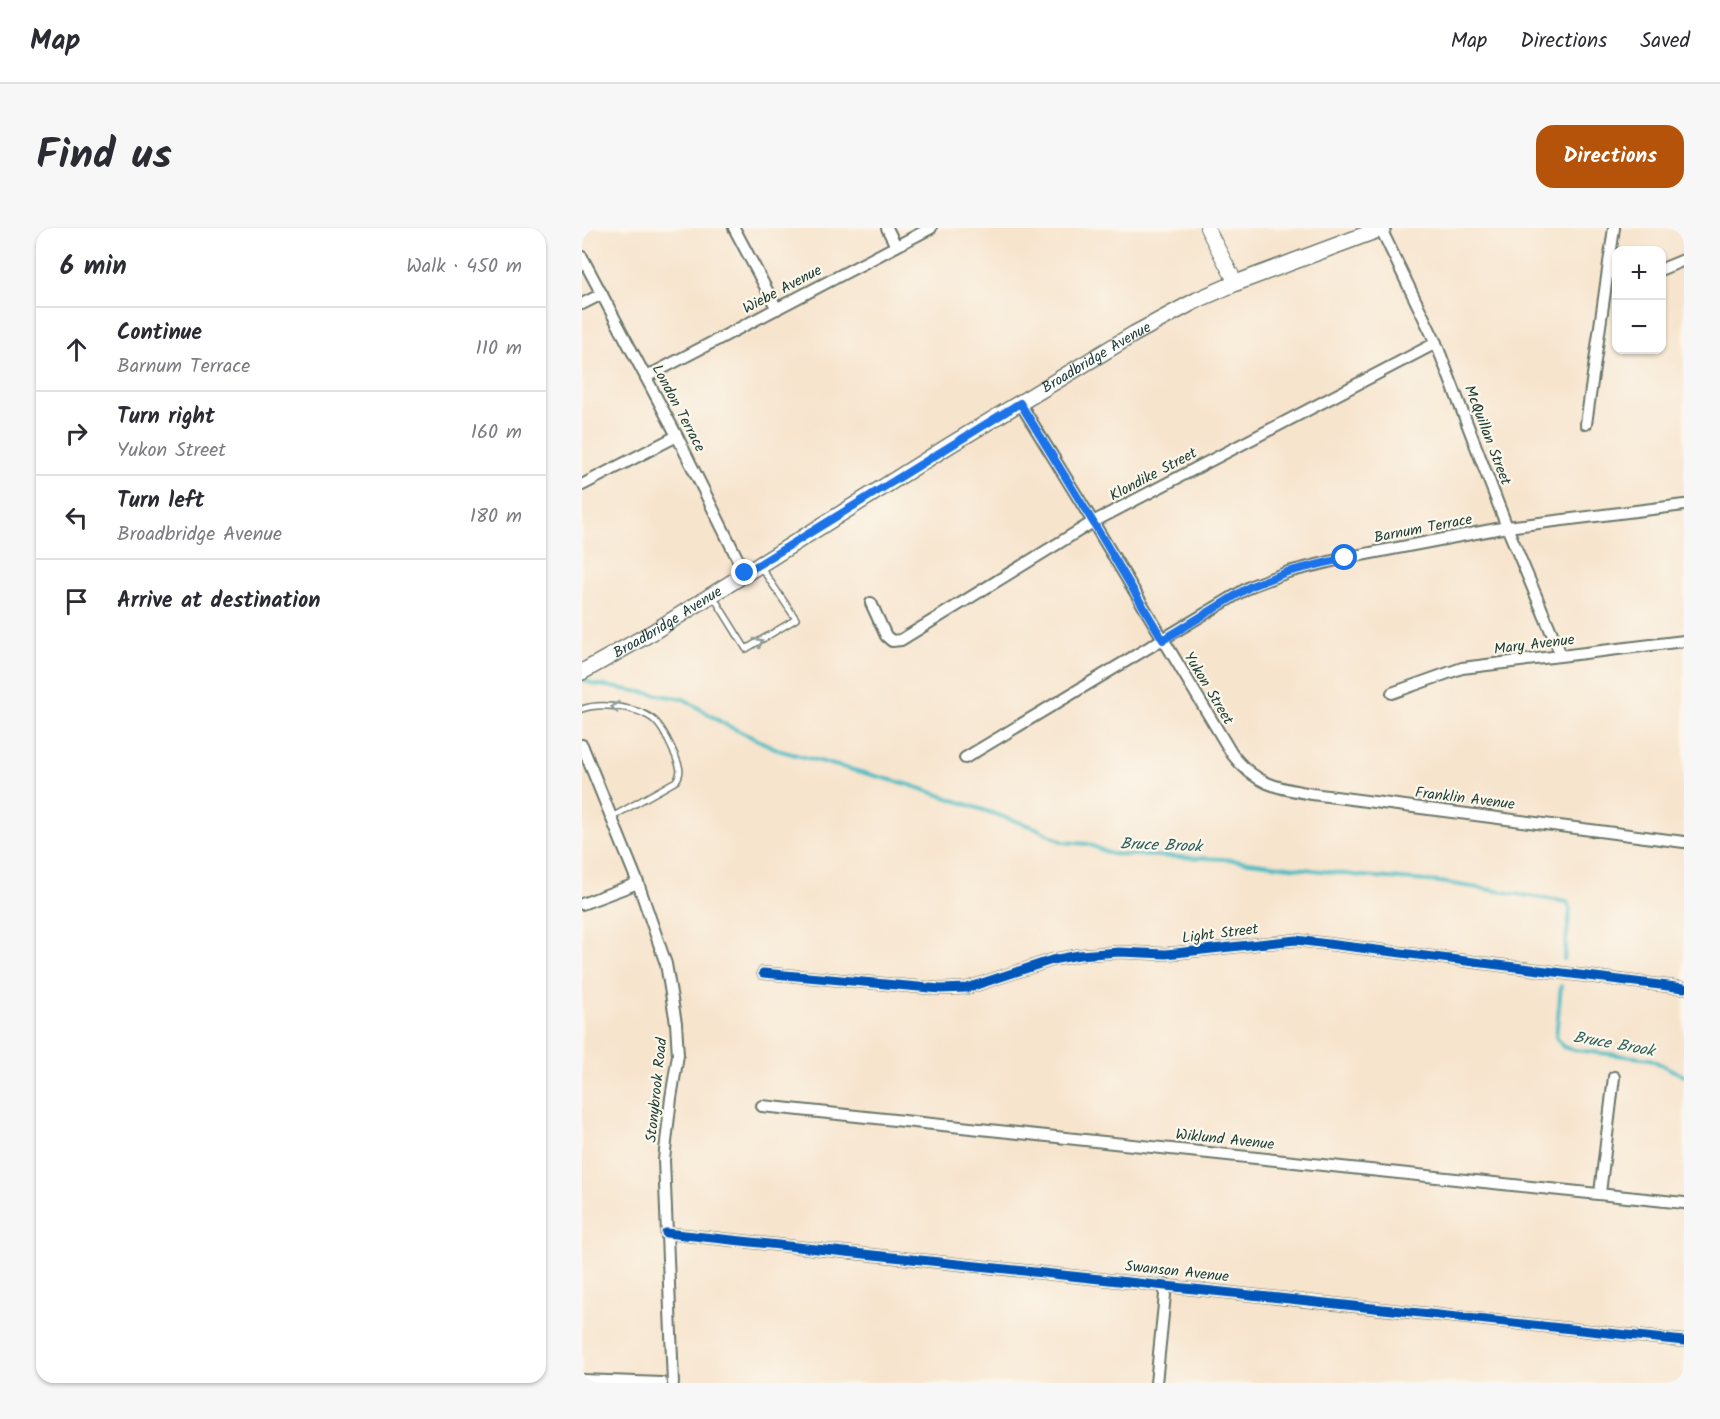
<!DOCTYPE html>
<html lang="en">
<head>
<meta charset="utf-8">
<style>
  body { margin:0; font-family:Kalam,sans-serif; background:#f7f7f7; color:#2b2b33 }
  .controls { position:absolute; right:18px; top:18px; display:grid; overflow:hidden; border-radius:12px; box-shadow:0 2px 4px #0004 }
  .controls button { width:54px; height:54px; display:grid; place-items:center; padding:0; border:0; border-bottom:2px solid #e1e1e2; background:#fff; color:#2b2b33; font:30px sans-serif }
  .stop { position:absolute; width:18px; height:18px; margin:-14px; border:4px solid #1a73e8; border-radius:50%; background:#fff }
  .stop.end { background:#1a73e8; border-color:#fff; box-shadow:0 2px 6px #0008 }
  .list { margin:0; padding:0; list-style:none }
  h2 { display:flex; justify-content:space-between; align-items:center; height:78px; margin:0; padding:0 24px; font-size:26px }
  h2 small { font-size:20px; font-weight:400; color:#7c7c81 }
  .list li { display:grid; grid-template-columns:39px 1fr auto; gap:18px; align-items:center; box-sizing:border-box; height:84px; padding:0 24px; border-top:2px solid #e1e1e2 }
  .list b { display:block; font-size:22px; white-space:nowrap }
  .list p { margin:0; font-size:20px; white-space:nowrap; color:#7c7c81 }
  .list em { font-size:20px; font-style:normal; color:#7c7c81 }
  .icon { flex:none; width:33px; height:33px; fill:none; stroke:currentColor; stroke-width:2; stroke-linecap:round; stroke-linejoin:round }
  .map { position:relative; flex:none; width:1102px; height:1155px; overflow:hidden; border-radius:18px }
  header { display:flex; align-items:center; gap:36px; box-sizing:border-box; height:84px; padding:0 30px; background:#fff; border-bottom:2px solid #e1e1e2 }
  header strong { font-size:28px }
  nav { display:flex; gap:33px; margin-inline-start:auto; font-size:21px }
  .intro { display:flex; align-items:center; justify-content:space-between; box-sizing:border-box; height:144px; padding:0 36px }
  h1 { margin:0; font-size:42px }
  .button { padding:15px 27px; border-radius:18px; background:#b45309; color:#fff; font-size:21px; font-weight:700 }
  main { display:flex; gap:36px; padding:0 36px }
  aside { flex:1; background:#fff; border-radius:18px; box-shadow:0 2px 4px #0004 }
  .map>svg:first-child { display:block }
  .lines { fill:none; stroke-linecap:round; stroke-linejoin:round }
  .stream { stroke:#4cbbc2; stroke-width:4 }
  .service-casing { stroke:#6b776a; stroke-width:8 }
  .minor-casing { stroke:#6b776a; stroke-width:14 }
  .tertiary-casing { stroke:#6b776a; stroke-width:16 }
  .secondary-casing { stroke:#6b776a; stroke-width:18 }
  .service { stroke:#fff; stroke-width:5 }
  .minor { stroke:#fff; stroke-width:10 }
  .tertiary { stroke:#fff; stroke-width:14 }
  .secondary { stroke:#fff; stroke-width:15 }
  .cycleway-casing { stroke:#fbf7ec; stroke-width:13 }
  .cycleway { stroke:#0057b8; stroke-width:9 }
  .oneway { stroke:#8f9e9a }
  .route { stroke:#1a73e8; stroke-width:8 }
  .labels { text-anchor:middle; stroke-width:4.5; stroke-linejoin:round; paint-order:stroke }
  .street-label { font-size:15px; fill:#1f3d34; stroke:#fbf7ec }
  .water-label { font-size:16px; font-style:italic; fill:#2a5c58; stroke:#fbf7ec }
</style>
</head>
<body>
<header>
<strong>Map</strong>
<nav><a>Map</a><a>Directions</a><a>Saved</a></nav>
</header>
<div class="intro"><h1>Find us</h1><a class="button">Directions</a></div>
<main>
<aside>
<h2>6 min<small>Walk · 450 m</small></h2>
<ul class="list">
<li><svg class="icon" aria-label="ahead" viewBox="0 0 24 24"><path d="M12 20V5M6 11l6-6 6 6"/></svg><div><b>Continue</b><p>Barnum Terrace</p></div><em>110 m</em></li>
<li><svg class="icon" aria-label="right" viewBox="0 0 24 24"><path d="M7 20v-9h11M14 6l5 5-5 5"/></svg><div><b>Turn right</b><p>Yukon Street</p></div><em>160 m</em></li>
<li><svg class="icon" aria-label="left" viewBox="0 0 24 24"><path d="M17 20v-9H6M10 6l-5 5 5 5"/></svg><div><b>Turn left</b><p>Broadbridge Avenue</p></div><em>180 m</em></li>
<li><svg class="icon" aria-label="arrive" viewBox="0 0 24 24"><path d="M6 21V4h12l-3 4 3 4H6"/></svg><div><b>Arrive at destination</b></div></li>
</ul>
</aside>
<div class="map">
<svg width="1102" height="1155" viewBox="0 0 1102 1155">
  <rect width="100%" height="100%" fill="#fbf7ec"/>
  <filter id="ink" filterUnits="userSpaceOnUse"><feTurbulence type="fractalNoise" baseFrequency=".0167" numOctaves="2"/><feDisplacementMap in="SourceGraphic" scale="12" xChannelSelector="R" yChannelSelector="G"/><feConvolveMatrix kernelMatrix="1 2 1 2 8 2 1 2 1" color-interpolation-filters="sRGB"/></filter>
  <filter id="wash" filterUnits="userSpaceOnUse"><feTurbulence type="fractalNoise" baseFrequency=".008" numOctaves="4" result="noise"/><feDisplacementMap in="SourceGraphic" scale="24" xChannelSelector="R" yChannelSelector="G"/><feGaussianBlur stdDeviation="1.35" result="paint"/><feColorMatrix in="noise" values="0 0 0 0 0 0 0 0 0 0 0 0 0 0 0 0 0 1.4 0 .05"/><feComposite in="paint" operator="in"/></filter>
  <g filter="url(#wash)">
    <rect width="100%" height="100%" fill="#f7e4cd"/>
    <g class="lines">
      <!-- stream -->
      <g class="stream">
        <polyline points="0,451 11,456 102,471 144,497 199,523 328,557 454,600 481,614 506,616 529,626 642,631 780,648 858,654 985,674 988,681 982,731"/>
        <polyline points="979,758 974,809 981,819 993,822 1068,831 1102,848"/>
      </g>
    </g>
  </g>
  <g filter="url(#ink)">
    <g class="lines">
      <!-- service casing -->
      <g class="service-casing">
        <g id="service">
          <polyline points="131,368 164,421 214,391 178,338"/>
          <path d="M0,481C19,474 61,479 75,495C83,503 88,517 93,527C97,538 101,543 94,553L30,589"/>
        </g>
      </g>
      <!-- minor casing -->
      <g class="minor-casing">
        <g id="minor">
          <polyline points="152,0 195,81"/>
          <polyline points="305,0 314,18"/>
          <polyline points="799,1 854,115 925,299 979,427"/>
          <polyline points="0,29 95,208 163,346"/>
          <polyline points="1080,41 1102,32"/>
          <polyline points="0,76 20,66"/>
          <polyline points="64,149 349,0"/>
          <path d="M438,175L511,294L650,526C673,556 694,560 730,566L1102,614"/>
          <polyline points="1004,196 1032,0"/>
          <polyline points="0,257 95,208"/>
          <polyline points="289,375 304,408 310,413 319,412 511,294 854,115"/>
          <polyline points="810,465 880,440 1102,413"/>
          <polyline points="0,517 56,655 84,736 94,795 96,827 89,870 82,932 91,1155"/>
          <polyline points="383,530 669,358 706,344 763,330 925,299 1102,277"/>
          <polyline points="0,676 56,655"/>
          <polyline points="181,745 359,761 385,760 470,732 497,727 537,724 584,726 714,712 1102,760"/>
          <polyline points="180,878 1102,975"/>
          <polyline points="1018,965 1032,849"/>
          <polyline points="84,1005 1102,1113"/>
          <polyline points="0,1152 80,1155"/>
          <polyline points="574,1155 584,1057"/>
        </g>
      </g>
      <!-- tertiary casing -->
      <g class="tertiary-casing">
        <polyline id="tertiary" points="625,0 654,55"/>
      </g>
      <!-- secondary casing -->
      <g class="secondary-casing">
        <g id="secondary">
          <path id="s1" d="M0,444L71,404L368,217L552,106L615,72L654,55L801,0"/>
        </g>
      </g>
      <!-- service -->
      <use href="#service" class="service"/>
      <!-- minor -->
      <use href="#minor" class="minor"/>
      <!-- tertiary -->
      <use href="#tertiary" class="tertiary"/>
      <!-- secondary -->
      <use href="#secondary" class="secondary"/>
      <!-- cycleway casing -->
      <g class="cycleway-casing">
        <g id="cycleway">
          <polyline points="181,745 359,761 385,760 470,732 497,727 537,724 584,726 714,712 1102,760"/>
          <polyline points="84,1005 1102,1113"/>
        </g>
      </g>
      <!-- cycleway -->
      <use href="#cycleway" class="cycleway"/>
    </g>
    <!-- one-way arrows -->
    <defs><path id="oneway-chevron" d="M-2-3.5L2.5 0L-2 3.5" fill="none" stroke-width="1.6" stroke-linecap="round" stroke-linejoin="round" transform="scale(1.5)"/></defs>
    <g class="oneway">
      <use href="#oneway-chevron" transform="translate(177 414) rotate(-31)"/>
      <use href="#oneway-chevron" transform="translate(33 479) rotate(-174)"/>
    </g>
  </g>
  <g class="lines" filter="url(#ink)">
    <!-- route -->
    <polyline class="route" points="163,345 438,175 511,294 581,412 669,358 705,344 763,330"/>
  </g>
  <g class="labels">
    <!-- street labels -->
    <g class="street-label">
      <text transform="translate(200 61) rotate(-28)" y="5">Wiebe Avenue</text>
      <text dy="5" stroke="none"><textPath href="#s1" startOffset="603">Broadbridge Avenue</textPath></text>
      <text transform="translate(97 180) rotate(62)" y="5">London Terrace</text>
      <text transform="translate(906 207) rotate(69)" y="5">McQuillan Street</text>
      <text transform="translate(571 246) rotate(-28)" y="5">Klondike Street</text>
      <text transform="translate(841 300) rotate(-11)" y="5">Barnum Terrace</text>
      <text dy="5" stroke="none"><textPath href="#s1" startOffset="99">Broadbridge Avenue</textPath></text>
      <text transform="translate(952 416) rotate(-7)" y="5">Mary Avenue</text>
      <text transform="translate(627 460) rotate(59)" y="5">Yukon Street</text>
      <text transform="translate(883 570) rotate(7)" y="5">Franklin Avenue</text>
      <text transform="translate(638 705) rotate(-7)" y="5">Light Street</text>
      <text transform="translate(74 862) rotate(-84)" y="5">Stonybrook Road</text>
      <text transform="translate(643 911) rotate(6)" y="5">Wiklund Avenue</text>
      <text transform="translate(595 1043) rotate(6)" y="5">Swanson Avenue</text>
    </g>
    <!-- water labels -->
    <g class="water-label">
      <text transform="translate(579 616) rotate(2)" y="6">Bruce Brook</text>
      <text transform="translate(1032 815) rotate(10)" y="6">Bruce Brook</text>
    </g>
  </g>
</svg>
<div class="controls">
<button>+</button>
<button>−</button>
</div>
<div class="stop" style="left:763px;top:330px"></div>
<div class="stop end" style="left:163px;top:345px"></div>
</div>
</main>
</body>
</html>
